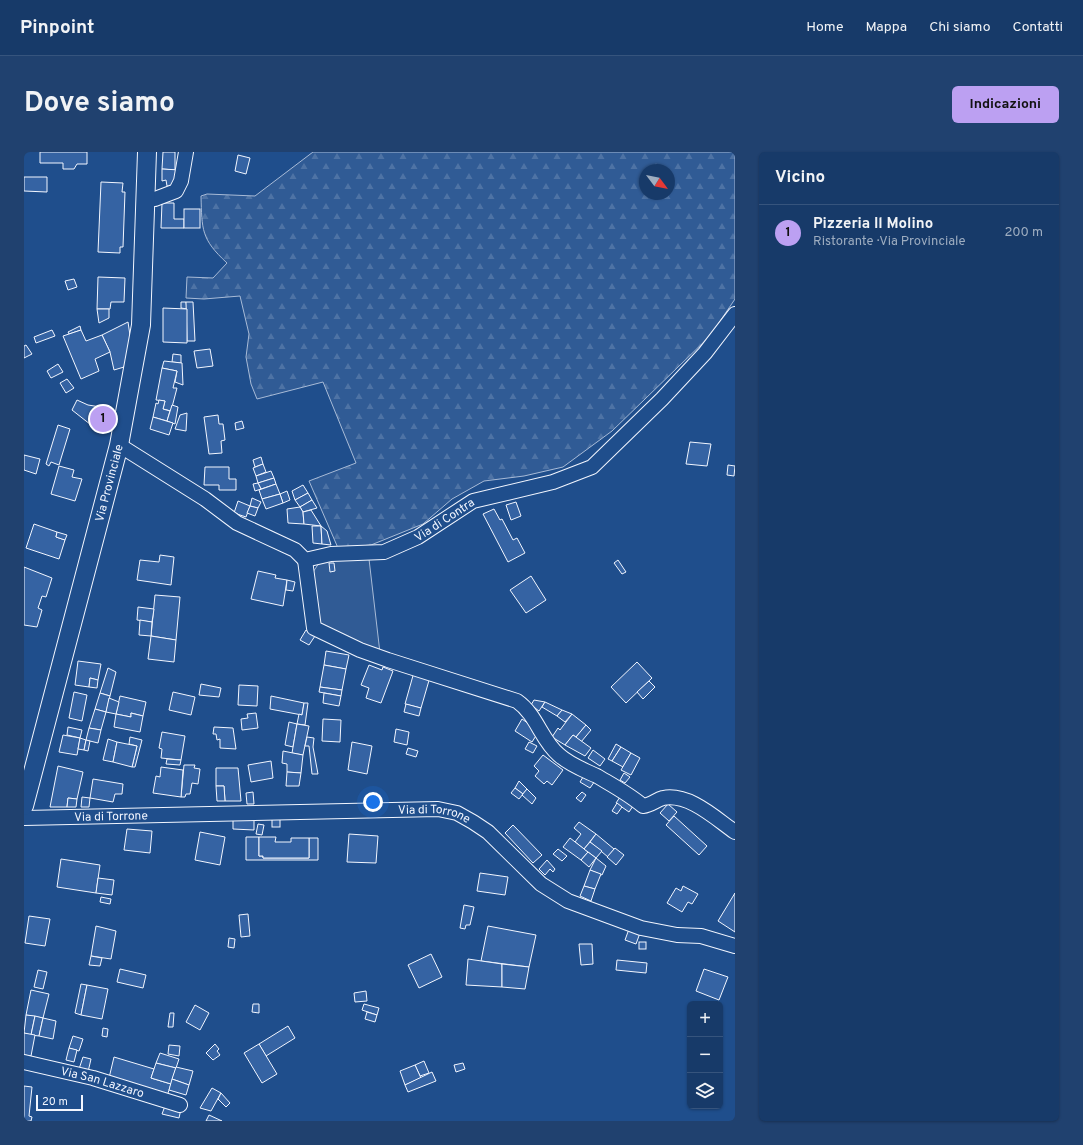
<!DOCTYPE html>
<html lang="it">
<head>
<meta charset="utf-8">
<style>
  body { margin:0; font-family:Overpass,sans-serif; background:#20416f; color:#f1f3f6 }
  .controls { position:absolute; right:12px; bottom:12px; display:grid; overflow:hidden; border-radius:6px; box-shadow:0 1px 3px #0004 }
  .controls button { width:36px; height:36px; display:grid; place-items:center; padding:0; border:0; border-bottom:1px solid #36547d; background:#173a69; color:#f1f3f6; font:20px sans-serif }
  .compass { position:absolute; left:615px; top:12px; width:36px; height:36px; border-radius:50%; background:#173a69; box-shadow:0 1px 3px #0004; rotate:122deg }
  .scale { position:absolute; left:12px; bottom:10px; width:47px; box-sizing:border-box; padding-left:4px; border:2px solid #f2f6ff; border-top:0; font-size:11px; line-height:14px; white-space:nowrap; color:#f2f6ff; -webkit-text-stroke:3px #1f4e8c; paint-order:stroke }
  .you { position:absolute; left:349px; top:650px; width:14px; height:14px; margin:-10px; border:3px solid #fff; border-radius:50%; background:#1a73e8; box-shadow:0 0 0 6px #1a73e833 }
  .badge { display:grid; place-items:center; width:26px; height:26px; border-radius:50%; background:#bca0f2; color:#111; font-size:13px; font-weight:700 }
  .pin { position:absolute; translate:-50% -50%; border:2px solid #fff; box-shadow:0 1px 4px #0006 }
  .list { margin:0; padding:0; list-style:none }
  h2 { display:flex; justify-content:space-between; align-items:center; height:52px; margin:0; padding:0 16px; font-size:17px }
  h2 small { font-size:13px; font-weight:400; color:#9eadc0 }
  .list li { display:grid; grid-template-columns:26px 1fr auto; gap:12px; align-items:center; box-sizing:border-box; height:56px; padding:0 16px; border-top:1px solid #36547d }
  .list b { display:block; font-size:15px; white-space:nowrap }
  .list p { margin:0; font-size:13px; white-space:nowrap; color:#9eadc0 }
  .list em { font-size:13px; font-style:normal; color:#9eadc0 }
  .icon { flex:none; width:22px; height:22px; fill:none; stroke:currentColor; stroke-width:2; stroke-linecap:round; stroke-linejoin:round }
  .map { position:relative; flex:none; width:711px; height:969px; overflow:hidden; border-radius:6px }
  header { display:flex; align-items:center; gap:24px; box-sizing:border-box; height:56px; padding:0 20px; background:#173a69; border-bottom:1px solid #36547d }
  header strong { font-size:19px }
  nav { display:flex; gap:22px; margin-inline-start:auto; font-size:14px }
  .intro { display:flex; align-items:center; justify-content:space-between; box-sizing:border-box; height:96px; padding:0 24px }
  h1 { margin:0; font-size:28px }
  .button { padding:10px 18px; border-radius:6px; background:#bca0f2; color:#111; font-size:14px; font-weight:700 }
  main { display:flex; gap:24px; padding:0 24px }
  aside { flex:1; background:#173a69; border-radius:6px; box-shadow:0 1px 3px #0004 }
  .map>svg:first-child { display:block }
  .forest { fill:url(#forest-firs); stroke:#a8bbd7; fill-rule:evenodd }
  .pitch { fill:#305b95; stroke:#a8bbd7 }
  .building { fill:#3563a3; stroke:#f2f6ff }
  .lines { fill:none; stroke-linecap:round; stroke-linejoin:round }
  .minor-casing { stroke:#f2f6ff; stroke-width:16 }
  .tertiary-casing { stroke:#f2f6ff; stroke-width:20 }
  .minor { stroke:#1f4e8c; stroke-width:14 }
  .tertiary { stroke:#1f4e8c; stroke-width:18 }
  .labels { text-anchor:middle; stroke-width:3; stroke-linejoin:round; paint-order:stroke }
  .street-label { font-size:12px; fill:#f2f6ff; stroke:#1f4e8c }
</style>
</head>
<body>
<header>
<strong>Pinpoint</strong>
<nav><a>Home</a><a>Mappa</a><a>Chi siamo</a><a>Contatti</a></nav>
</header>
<div class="intro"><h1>Dove siamo</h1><a class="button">Indicazioni</a></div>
<main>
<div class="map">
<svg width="711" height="969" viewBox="0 0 711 969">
  <defs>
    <pattern id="forest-firs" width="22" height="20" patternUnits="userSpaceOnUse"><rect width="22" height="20" fill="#305b95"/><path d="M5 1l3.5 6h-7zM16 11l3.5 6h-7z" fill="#4e73a5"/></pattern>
  </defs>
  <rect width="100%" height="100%" fill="#1f4e8c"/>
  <!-- forest -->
  <path class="forest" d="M289,0H711V147L686,184L588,279L539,315L500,324L460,329L428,347L399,372L347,393L314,396L285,329L332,311L299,230L233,247L227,232L222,205L225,182L216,144L180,147L162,146L163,125L189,126L203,111C177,87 178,78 177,44L183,42L231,44ZM621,18H645V42H621Z"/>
  <!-- pitch -->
  <polygon class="pitch" points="345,407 356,501 295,473 289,420 297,408"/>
  <!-- building -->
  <g class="building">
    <polygon points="16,0 63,0 63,12 53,12 50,17 39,17 39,11 16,11"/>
    <polygon points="139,0 151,0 151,18 138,17"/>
    <polygon points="214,3 226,6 222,22 211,19"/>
    <polygon points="138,17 156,18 150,35 143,34 142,28 138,29"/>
    <polygon points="0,25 23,25 23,40 0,39"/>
    <polygon points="77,30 99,31 98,40 101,40 99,95 96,95 96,101 74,100"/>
    <polygon points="138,51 150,51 150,67 160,67 160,76 137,76"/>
    <rect x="160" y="57" width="16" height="19"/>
    <polygon points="74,125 101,126 100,150 87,150 86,157 73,157"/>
    <polygon points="50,127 53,135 44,138 41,129"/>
    <polygon points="157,150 162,150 163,157 157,156"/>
    <polygon points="162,150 169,150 171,189 163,189"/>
    <polygon points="139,156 163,157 163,191 139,190"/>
    <polygon points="73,157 85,157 85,166 75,171"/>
    <polygon points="104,170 107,190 100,215 90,218 86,200 78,183"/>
    <polygon points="56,174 57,178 45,182 44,180"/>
    <polygon points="28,178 31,184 12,191 10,185"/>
    <polygon points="57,178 62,189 78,183 86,200 71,207 75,219 57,227 39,184"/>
    <polygon points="2,193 8,202 0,206 0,194"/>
    <polygon points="186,197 189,214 173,216 170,199"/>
    <polygon points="149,202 157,203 157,211 148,210"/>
    <polygon points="140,209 158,211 159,233 151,230 153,219 138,216"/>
    <polygon points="34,212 39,220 27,226 23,219"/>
    <polygon points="138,216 153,219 149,236 153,236 147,259 139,257 141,249 132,248"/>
    <polygon points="43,227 50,236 42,241 36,231"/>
    <polygon points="53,248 64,253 83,256 76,280 48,258"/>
    <polygon points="135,248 141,249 139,257 146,259 143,269 129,265 132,251 134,252"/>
    <polygon points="148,253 154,255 151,272 143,269"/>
    <polygon points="163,261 162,279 151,277 156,263"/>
    <polygon points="194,263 195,272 199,272 201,288 197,289 198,301 185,302 180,265"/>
    <polygon points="129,265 149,271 145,283 126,277"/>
    <polygon points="218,269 220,276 212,278 211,271"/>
    <polygon points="34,273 46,277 35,313 27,310 25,314 22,312"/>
    <polygon points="666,290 687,292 683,314 662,312"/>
    <polygon points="0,303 16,307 12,322 0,318"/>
    <polygon points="237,305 239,312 231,315 229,308"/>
    <polygon points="239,312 242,320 232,324 229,316"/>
    <polygon points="704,313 711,314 710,324 703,323"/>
    <polygon points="35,314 50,318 48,325 58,327 51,349 27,342"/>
    <polygon points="181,315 205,315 205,327 212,327 212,338 195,338 195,333 180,333"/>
    <polygon points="247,319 250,326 234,331 232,324"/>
    <polygon points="250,326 252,332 237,337 234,331"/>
    <polygon points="234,331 237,337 231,339 229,332"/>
    <polygon points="252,332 256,342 238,347 235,338"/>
    <polygon points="279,333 284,341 271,348 268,339"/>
    <polygon points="263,339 266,348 259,351 256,342"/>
    <polygon points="284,341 288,348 276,355 271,348"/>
    <polygon points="256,342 259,351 242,357 238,347"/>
    <polygon points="228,346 237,350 234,356 226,354"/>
    <polygon points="288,348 293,356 279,360 276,355"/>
    <polygon points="214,349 226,354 222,365 210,361"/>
    <polygon points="492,350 497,364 487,368 482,353"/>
    <polygon points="226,354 234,356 231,364 223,361"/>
    <polygon points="276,355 279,360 280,372 264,371 263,357"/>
    <polygon points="470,357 476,368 478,367 489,388 493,386 501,401 484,410 459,362"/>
    <polygon points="287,358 297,374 280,372 279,360"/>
    <polygon points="10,372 33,380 32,385 41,388 35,407 2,396"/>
    <polygon points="288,374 297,374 298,392 289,391"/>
    <polygon points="297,374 303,379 307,393 298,392"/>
    <polygon points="33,380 43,383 41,388 32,385"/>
    <polygon points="136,403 150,405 147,433 113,428 116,408 135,410"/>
    <polygon points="594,408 602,420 598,422 590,411"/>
    <polygon points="305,411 310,411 311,419 306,420"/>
    <polygon points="0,415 28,426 22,445 18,444 14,456 18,458 13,475 0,473"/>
    <polygon points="234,419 252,423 251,426 263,428 259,454 227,447"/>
    <polygon points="507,424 522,448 502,461 486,438"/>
    <polygon points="263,428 271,430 269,439 262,438"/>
    <polygon points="131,443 156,445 152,488 127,484"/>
    <polygon points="114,455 130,457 128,470 113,468"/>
    <polygon points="116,468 128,470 127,484 115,483"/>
    <polygon points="282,478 291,484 285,493 276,488"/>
    <polygon points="127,484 152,488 150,510 124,507"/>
    <polygon points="302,499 325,503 322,517 300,513"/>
    <polygon points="54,509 77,512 74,528 66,526 65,535 51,533"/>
    <polygon points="613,510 628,526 602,551 587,535"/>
    <polygon points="300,513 322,517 318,538 296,535"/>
    <polygon points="345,513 358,518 359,515 369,519 357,551 342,546 345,536 337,533"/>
    <polygon points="84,516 92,520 86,544 76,541"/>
    <polygon points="390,520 406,525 397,556 381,552"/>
    <polygon points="66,526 74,528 73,536 65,535"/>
    <polygon points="625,529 631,535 619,547 613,540"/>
    <polygon points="177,532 197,536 195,545 175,543"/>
    <polygon points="215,533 234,534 233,554 214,553"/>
    <polygon points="296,535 318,538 317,544 295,540"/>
    <polygon points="50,540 63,543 58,569 45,566"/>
    <polygon points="149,540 171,545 167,563 145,558"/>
    <polygon points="76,541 86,544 82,560 71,557"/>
    <polygon points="300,541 317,544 315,554 299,551"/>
    <polygon points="96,544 122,550 119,564 107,561 107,565 92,562"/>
    <polygon points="247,544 280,551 278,563 246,557"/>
    <polygon points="85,546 95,550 92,562 82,560"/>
    <polygon points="510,548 521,550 515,559 507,553"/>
    <polygon points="521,550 538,558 533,564 518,555"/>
    <polygon points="280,551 284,551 281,573 273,572 275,562 278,563"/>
    <polygon points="382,552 397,556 395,564 380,560"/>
    <polygon points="71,557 82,560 77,578 65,576"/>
    <polygon points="538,558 548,562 541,570 533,564"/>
    <polygon points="107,561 119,564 116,580 90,575 92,562 107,565"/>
    <polygon points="232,561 234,576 218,578 217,567 224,566 223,562"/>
    <polygon points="548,562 562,573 552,585 549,583 541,593 528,585 534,576 536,578"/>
    <polygon points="299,567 317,568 316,590 298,589"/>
    <polygon points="498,567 515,579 508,590 491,579"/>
    <polygon points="265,570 273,572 269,595 261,593"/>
    <polygon points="273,572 285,574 279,603 268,601"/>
    <polygon points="562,573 567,578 557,590 552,585"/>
    <polygon points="44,575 58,578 56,586 43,583"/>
    <polygon points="190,575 209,576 212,597 196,596 196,587 193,588 192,582 189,582"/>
    <polygon points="65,576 77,578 74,591 62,588"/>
    <polygon points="372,577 385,580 383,593 370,590"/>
    <polygon points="138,580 161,584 157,608 137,606 138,597 135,596"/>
    <polygon points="39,583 56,586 53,603 35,600"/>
    <polygon points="549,583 567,596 561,604 541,593"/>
    <polygon points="106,585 118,588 111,615 108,615 113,594 105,592"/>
    <polygon points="283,585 290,586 289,595 294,622 288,622 285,594 281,594"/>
    <polygon points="56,586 62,588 60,598 54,597"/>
    <polygon points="84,587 93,590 89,610 79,608"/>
    <polygon points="62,588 66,589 64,599 60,598"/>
    <polygon points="93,590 113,594 108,615 89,610"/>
    <polygon points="328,590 348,594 343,622 324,618"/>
    <polygon points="505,590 513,594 509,601 501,597"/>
    <polygon points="592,592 597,595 588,609 584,607"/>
    <polygon points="597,595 607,601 599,615 588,609"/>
    <polygon points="384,596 394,599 392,605 382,602"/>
    <polygon points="569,598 581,607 576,614 564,606"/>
    <polygon points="259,599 279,603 277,621 263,620 263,612 258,611"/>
    <polygon points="607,601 616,606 607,623 597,618"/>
    <polygon points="519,603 539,618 528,633 523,629 520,632 511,624 515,619 510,614"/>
    <polygon points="143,607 157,608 156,613 142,612"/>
    <polygon points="247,609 249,626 227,630 224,613"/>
    <polygon points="160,613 171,613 170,616 176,617 174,632 168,631 166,642 162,642 161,645 157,645"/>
    <polygon points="34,614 59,620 53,647 44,646 43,655 26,655"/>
    <polygon points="137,615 159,618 157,645 129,641 132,624 136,625"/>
    <polygon points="192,616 214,616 217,649 201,649 200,634 192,634"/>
    <polygon points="263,620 277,621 275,634 262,634"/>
    <polygon points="562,620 573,626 566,636 556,630"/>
    <polygon points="600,621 606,625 601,631 596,628"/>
    <polygon points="69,627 99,632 98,642 91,642 89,650 66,646"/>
    <polygon points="495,629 503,637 499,642 491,636"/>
    <polygon points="192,634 200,634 201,649 193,649"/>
    <polygon points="491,636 499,642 495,647 487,641"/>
    <polygon points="503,637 512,646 508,652 498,643"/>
    <polygon points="229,640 230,652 223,652 222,641"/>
    <polygon points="558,640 562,643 557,650 552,646"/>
    <polygon points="598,642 611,651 605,660 592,651"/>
    <polygon points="58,645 66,646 65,655 57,655"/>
    <polygon points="44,646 53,647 52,655 43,655"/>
    <polygon points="593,651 598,655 593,662 588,659"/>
    <polygon points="644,652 653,660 645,669 636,661"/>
    <polygon points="650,664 683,694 675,703 642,673"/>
    <polygon points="209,665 230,666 230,678 209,677"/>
    <rect x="248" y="665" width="8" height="10"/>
    <polygon points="555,670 572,682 560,697 551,690 557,682 550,676"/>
    <polygon points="234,672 240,673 238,683 232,682"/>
    <polygon points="489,673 518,703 509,711 481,681"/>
    <polygon points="103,677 128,679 126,701 100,698"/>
    <polygon points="176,680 201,685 196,713 171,708"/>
    <polygon points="325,682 354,684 352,711 323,710"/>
    <polygon points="572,682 590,697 584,705 566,690"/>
    <polygon points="222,685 235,685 235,704 239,704 239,706 285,706 285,686 294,686 294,708 222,708"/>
    <polygon points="235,685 252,685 251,690 267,690 267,686 285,686 285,706 239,706 239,704 235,704"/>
    <polygon points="546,686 564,700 557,708 539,695"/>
    <polygon points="566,690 578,699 572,706 560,697"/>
    <polygon points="591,696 600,703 592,713 583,705"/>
    <polygon points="534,697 543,704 538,709 529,702"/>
    <polygon points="564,700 572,706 565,715 557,708"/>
    <polygon points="572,706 582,714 578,723 566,718"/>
    <polygon points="37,707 76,713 72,741 33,735"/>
    <polygon points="523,708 531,717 529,720 526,717 521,723 515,717"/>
    <polygon points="566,718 577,722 571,737 560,734"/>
    <polygon points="456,721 484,725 481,743 453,739"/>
    <polygon points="74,726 90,728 88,743 72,741"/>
    <polygon points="560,734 571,737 567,749 556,744"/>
    <polygon points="659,734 674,742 668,752 664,750 658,760 643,751 652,736 657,739"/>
    <polygon points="711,741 711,780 694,769"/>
    <polygon points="77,745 87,747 86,752 76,750"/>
    <polygon points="440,753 450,755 446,773 442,773 441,777 436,776"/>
    <polygon points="224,762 226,784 217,785 215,763"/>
    <polygon points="5,764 26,767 21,794 1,791"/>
    <polygon points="72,774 92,779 87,807 67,804"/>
    <polygon points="464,774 512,783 505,815 457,809"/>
    <polygon points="605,777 616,781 612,792 601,788"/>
    <polygon points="205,786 211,787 210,796 204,795"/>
    <rect x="615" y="790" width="7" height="7"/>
    <polygon points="555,792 568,792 569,812 557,813"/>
    <polygon points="407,802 418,825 395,836 384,813"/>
    <polygon points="67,804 78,806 76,814 65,813"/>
    <polygon points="444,807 478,812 478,835 442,833"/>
    <polygon points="593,808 623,811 622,821 592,818"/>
    <polygon points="478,812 505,815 501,837 478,835"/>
    <polygon points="96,817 122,823 119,836 93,830"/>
    <polygon points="680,817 704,825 695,848 672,839"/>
    <polygon points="14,818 23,820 19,837 10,835"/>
    <polygon points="57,832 63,833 57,863 51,861"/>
    <polygon points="63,833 84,837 78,867 57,863"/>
    <polygon points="7,838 25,842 19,866 2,863"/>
    <polygon points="342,839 343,849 331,850 330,841"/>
    <polygon points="229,852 235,852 235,861 228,860"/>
    <polygon points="340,852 355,856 353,863 338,858"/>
    <polygon points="171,853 185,861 176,878 162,870"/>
    <polygon points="343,860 353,863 351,870 341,867"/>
    <polygon points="146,861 150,861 149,875 144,875"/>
    <polygon points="2,863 11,864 7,883 0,881"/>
    <polygon points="11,864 19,866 15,884 7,883"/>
    <polygon points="19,866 32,869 29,887 15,884"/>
    <polygon points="264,874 271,886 242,904 235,892"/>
    <polygon points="79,876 84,877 83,885 78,884"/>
    <polygon points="0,881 11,883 7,904 0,903"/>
    <polygon points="49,884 59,887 55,899 45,896"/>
    <polygon points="191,892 195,897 193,899 196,903 189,908 182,901"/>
    <polygon points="235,892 253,922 238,931 220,901"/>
    <polygon points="145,893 156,894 155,904 144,902"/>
    <polygon points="45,896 53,898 50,910 42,908"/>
    <polygon points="136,901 155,907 152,916 132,911"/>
    <polygon points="59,905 67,907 64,920 55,917"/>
    <polygon points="90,905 130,917 127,926 147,932 143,944 85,926"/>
    <polygon points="400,909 405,921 396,924 391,913"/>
    <polygon points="132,911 152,916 147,932 127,926"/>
    <polygon points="439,911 441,917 432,920 430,913"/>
    <polygon points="391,913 397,926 381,933 376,919"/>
    <polygon points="152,915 169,919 165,933 148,927"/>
    <polygon points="408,920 412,929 384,940 381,933"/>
    <polygon points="148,927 165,933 162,943 145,938"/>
    <polygon points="0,934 8,935 5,964 8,965 7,969 0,969"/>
    <polygon points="188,936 197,941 187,959 176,956"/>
    <polygon points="197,941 206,951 202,955 194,947"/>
    <polygon points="141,954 157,957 155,966 138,962"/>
    <polygon points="185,963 198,969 182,969"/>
  </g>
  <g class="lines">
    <!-- minor casing -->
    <g class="minor-casing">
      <g id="minor">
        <polyline points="123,47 131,47 152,39 157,29 162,0"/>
        <path id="s1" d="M95,293L181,347L213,371L271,398L281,408L307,402L360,400L394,385L449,349L529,330L568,315L638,247L681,201L711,162"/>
        <path d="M281,408L290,476L336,498L364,508L493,549C513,563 517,588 535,603C546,613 560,618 573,624C588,633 605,642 619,654C627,653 632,648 639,646C665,641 691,666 711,680"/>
        <path id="s2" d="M0,666L414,657L433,661L449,670L464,680L517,732L544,749L617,776L653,783L677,784L711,794"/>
        <path id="s3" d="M0,910L69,926L156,953"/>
      </g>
    </g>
    <!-- tertiary casing -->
    <g class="tertiary-casing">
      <g id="tertiary">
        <path id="s4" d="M0,654L95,293L117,173L123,0"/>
      </g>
    </g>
    <!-- minor -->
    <use href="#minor" class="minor"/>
    <!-- tertiary -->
    <use href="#tertiary" class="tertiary"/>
  </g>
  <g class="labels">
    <!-- street labels -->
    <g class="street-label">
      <text dy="4" stroke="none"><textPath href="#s4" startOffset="334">Via Provinciale</textPath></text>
      <text dy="4" stroke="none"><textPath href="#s1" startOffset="368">Via di Contra</textPath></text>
      <text dy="4" stroke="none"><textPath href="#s2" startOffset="411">Via di Torrone</textPath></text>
      <text dy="4" stroke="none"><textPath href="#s2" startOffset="87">Via di Torrone</textPath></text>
      <text dy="4" stroke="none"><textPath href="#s3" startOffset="81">Via San Lazzaro</textPath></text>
    </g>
  </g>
</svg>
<div class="controls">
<button>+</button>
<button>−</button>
<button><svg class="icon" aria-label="layers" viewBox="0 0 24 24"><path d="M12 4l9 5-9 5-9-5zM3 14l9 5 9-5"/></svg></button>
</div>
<svg class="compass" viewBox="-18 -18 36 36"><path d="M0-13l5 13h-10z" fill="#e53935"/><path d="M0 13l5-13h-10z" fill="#9eadc0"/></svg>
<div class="scale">20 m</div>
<div class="you"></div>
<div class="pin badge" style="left:79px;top:267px">1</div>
</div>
<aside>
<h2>Vicino<small></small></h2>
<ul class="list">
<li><span class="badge">1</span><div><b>Pizzeria Il Molino</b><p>Ristorante · Via Provinciale</p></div><em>200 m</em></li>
</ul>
</aside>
</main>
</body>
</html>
